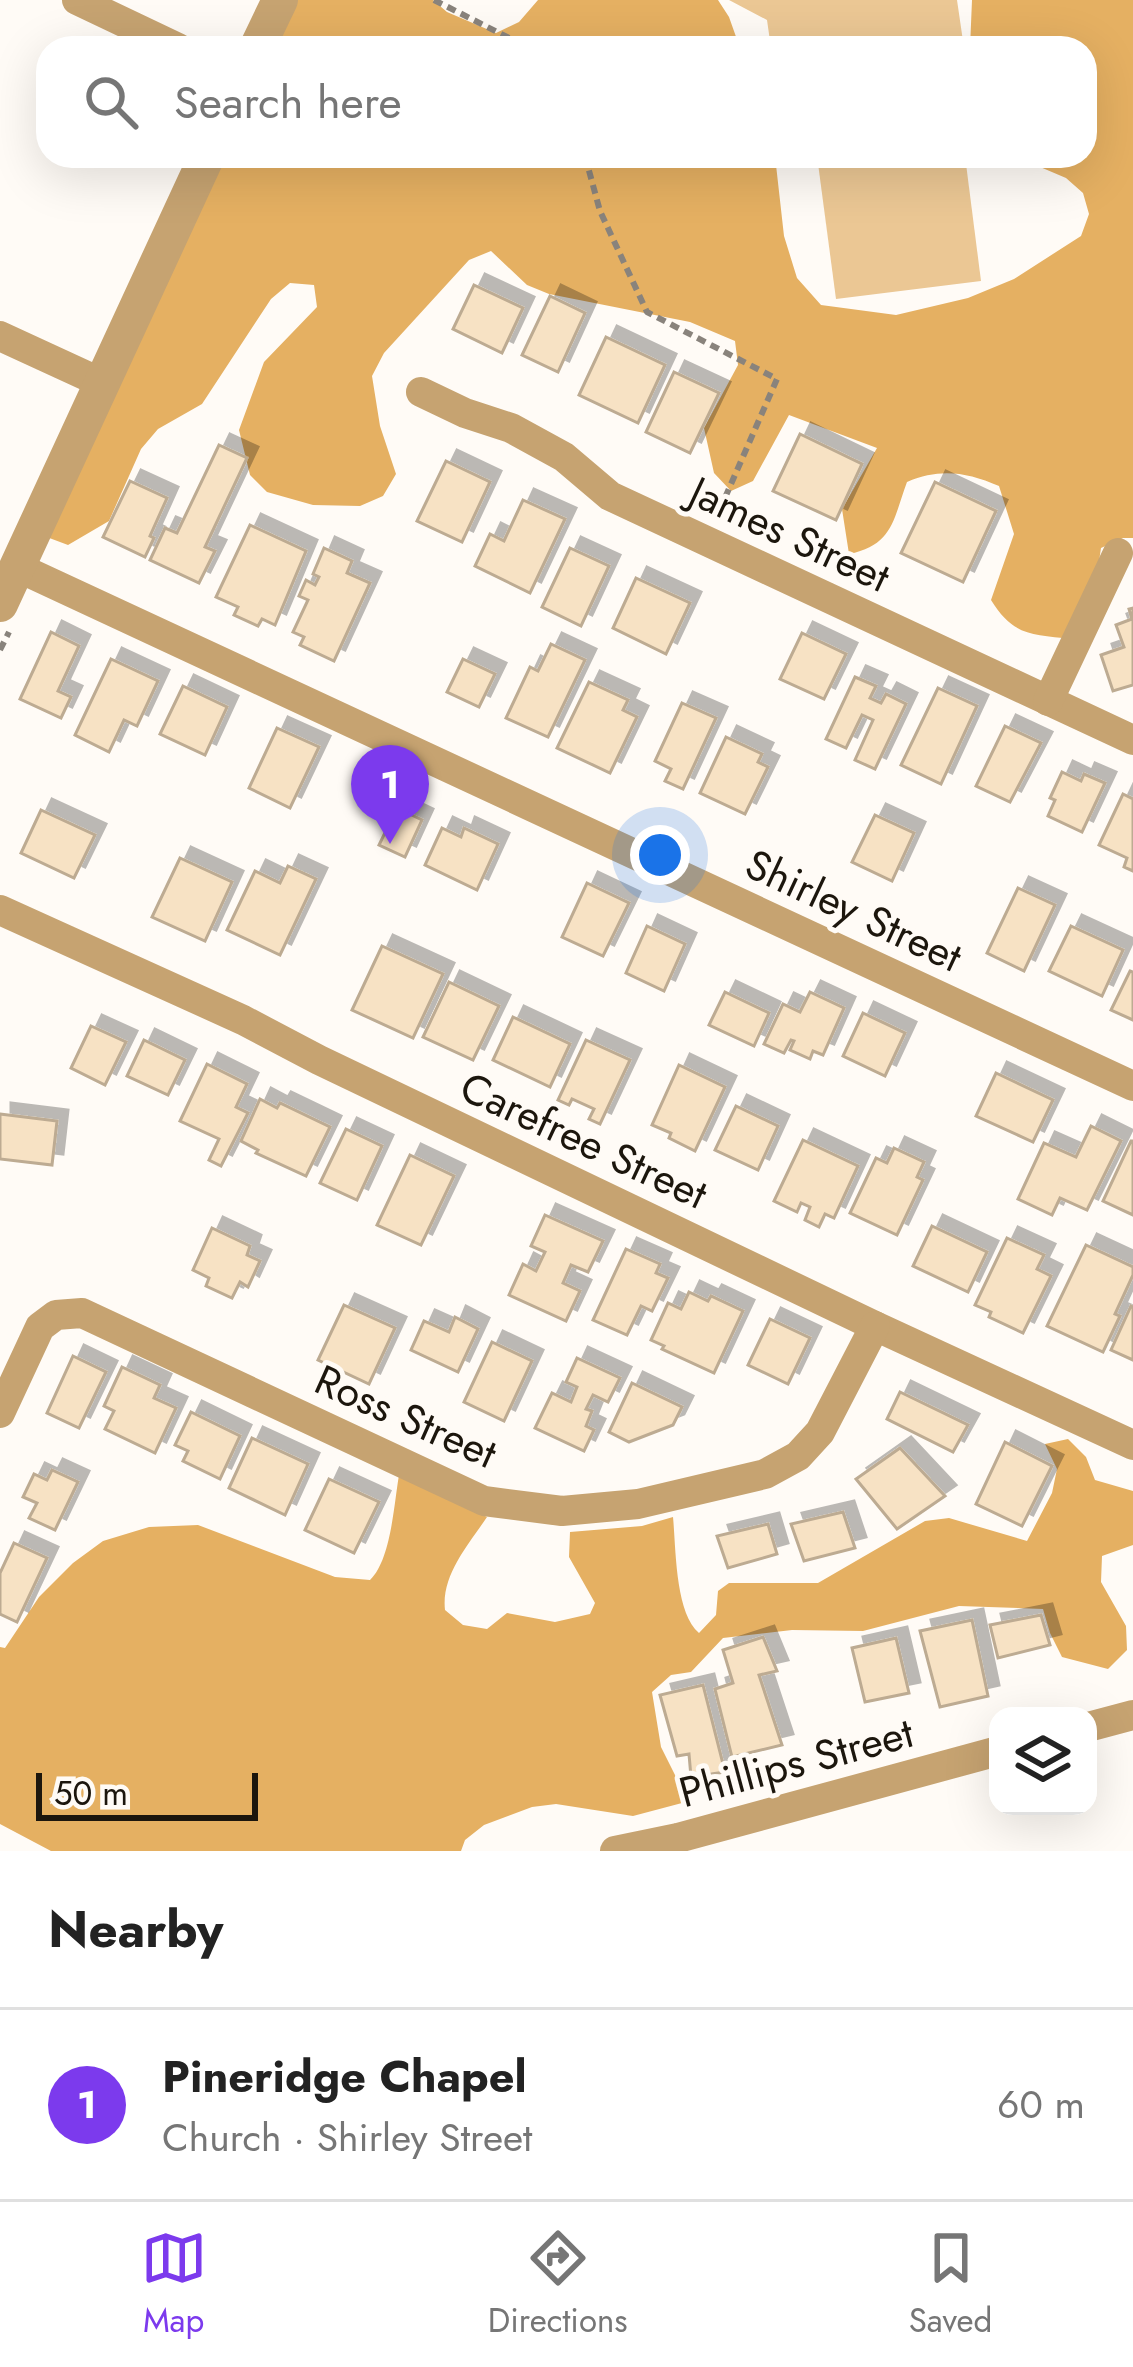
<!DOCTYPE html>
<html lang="en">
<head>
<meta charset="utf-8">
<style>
  body { margin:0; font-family:Jost,sans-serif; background:#f2f2f2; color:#222 }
  .controls { position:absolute; right:36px; bottom:36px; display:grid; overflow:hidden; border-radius:24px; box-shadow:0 12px 48px #0002 }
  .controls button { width:108px; height:108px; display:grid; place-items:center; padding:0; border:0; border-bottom:3px solid #e0e0e0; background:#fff; color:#222; font:60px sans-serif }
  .scale { position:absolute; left:36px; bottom:30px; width:222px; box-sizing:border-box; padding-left:12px; border:6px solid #1c160d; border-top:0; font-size:33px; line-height:42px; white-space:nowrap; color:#1c160d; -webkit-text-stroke:9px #fffbf6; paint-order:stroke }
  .you { position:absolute; left:660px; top:855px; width:42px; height:42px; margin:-30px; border:9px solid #fff; border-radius:50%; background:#1a73e8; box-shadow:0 0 0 18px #1a73e833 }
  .badge { display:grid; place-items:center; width:78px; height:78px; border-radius:50%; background:#7c3aed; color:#fff; font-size:39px; font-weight:700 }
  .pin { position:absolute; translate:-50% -99px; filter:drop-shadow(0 3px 6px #0008) }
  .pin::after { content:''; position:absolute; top:63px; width:42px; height:36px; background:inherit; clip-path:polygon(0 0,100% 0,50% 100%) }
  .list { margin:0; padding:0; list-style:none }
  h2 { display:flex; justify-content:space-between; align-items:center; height:156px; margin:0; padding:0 48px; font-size:51px }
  h2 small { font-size:39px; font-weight:400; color:#767676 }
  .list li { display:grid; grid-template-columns:78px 1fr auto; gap:36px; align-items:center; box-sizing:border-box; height:192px; padding:0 48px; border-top:3px solid #e0e0e0 }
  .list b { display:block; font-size:45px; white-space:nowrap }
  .list p { margin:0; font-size:39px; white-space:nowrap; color:#767676 }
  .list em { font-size:39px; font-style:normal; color:#767676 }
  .icon { flex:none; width:66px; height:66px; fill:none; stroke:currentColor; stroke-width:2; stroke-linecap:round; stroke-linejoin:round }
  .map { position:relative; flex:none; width:1133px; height:1851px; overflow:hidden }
  .search { position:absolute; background:#fff; box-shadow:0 12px 48px #0002; left:36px; right:36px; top:36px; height:132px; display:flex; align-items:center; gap:30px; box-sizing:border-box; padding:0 42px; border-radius:36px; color:#767676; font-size:45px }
  .sheet { height:348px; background:#fff }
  nav { display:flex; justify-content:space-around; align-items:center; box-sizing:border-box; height:168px; border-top:3px solid #e0e0e0; background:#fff; font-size:33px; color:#767676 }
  nav a { display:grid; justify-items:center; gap:6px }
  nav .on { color:#7c3aed }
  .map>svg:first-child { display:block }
  .green { fill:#ebc794 }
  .forest { fill:#e5b062 }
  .building { fill:#f7e2c4; stroke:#bdab92; stroke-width:3; filter:url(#shadow) }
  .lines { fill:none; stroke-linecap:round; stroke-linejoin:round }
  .path { stroke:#89837c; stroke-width:6; stroke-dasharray:9 6; stroke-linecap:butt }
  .minor { stroke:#c6a371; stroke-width:30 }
  .tertiary { stroke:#c6a371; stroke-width:36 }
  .labels { text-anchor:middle; stroke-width:10; stroke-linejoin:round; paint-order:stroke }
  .street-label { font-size:42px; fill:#1c160d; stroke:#fffbf6 }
</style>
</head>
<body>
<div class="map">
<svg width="1133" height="1851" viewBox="0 0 1133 1851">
  <defs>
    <filter id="shadow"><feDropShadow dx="11" dy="-11" stdDeviation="0" flood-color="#0004"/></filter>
  </defs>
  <rect width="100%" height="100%" fill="#fffbf6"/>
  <!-- green -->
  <g class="green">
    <polygon points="729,0 957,0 964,48 771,48 767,20"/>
    <polygon points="817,156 965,156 981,281 836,299"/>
  </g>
  <!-- forest -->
  <g class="forest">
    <polygon points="294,0 433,0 447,12 496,33 519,22 538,0 718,0 729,17 740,48 272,48"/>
    <path d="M972,0H1133V538H1123L1101,548L1090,622L1072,639C1032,634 1014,637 991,600L1014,534L999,486C966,472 940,468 907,482C893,520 893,545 849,554L842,509L877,448L789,415L753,481L731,491L714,473L704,428L738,365L735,341L690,322L549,294L527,285L491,251L469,260L384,353L372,376L380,426L396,474L383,496L360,506L313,505L267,492L250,475L239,430L264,362L317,307L314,285L290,283L271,299L202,404L158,429L141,449L109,521L68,545L44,536L221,156H775L784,236L797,278L821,305L896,315L968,298L1014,279L1081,236L1089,214L1083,193L1066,178L1014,156H1085V48H970Z"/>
    <path d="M1068,1439L1086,1457L1095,1480L1133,1491V1545L1102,1556L1101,1582L1126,1626L1127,1650L1108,1669L1062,1657L1050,1633L1043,1609L959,1606L863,1631L792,1630L723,1638L691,1672L671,1675L652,1692L661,1747L679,1783L682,1803L633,1816L556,1804L532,1807L484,1825L465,1840L461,1851H51L0,1824V1647L5,1648L39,1597L73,1563L103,1541L149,1527L198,1525L335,1577L370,1580C391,1560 394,1504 399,1475L487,1517C469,1544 441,1575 445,1610L463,1625L487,1629L507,1613L555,1622L590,1614L595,1603L569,1557L570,1532L642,1526L673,1517C676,1548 675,1613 699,1633L716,1615L718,1591L729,1583H818L925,1521L949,1518L1027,1541L1052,1493L1057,1469L1045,1444Z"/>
  </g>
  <!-- building -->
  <g class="building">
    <polygon points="474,285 523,308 502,353 453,329"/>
    <polygon points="550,296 585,313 558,372 522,355"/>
    <polygon points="606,337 665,365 638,423 579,395"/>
    <polygon points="674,372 719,393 690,453 646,432"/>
    <polygon points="800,434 862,464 836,520 773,491"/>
    <polygon points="219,445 247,458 205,547 215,551 199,583 150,560 165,528 177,533"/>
    <polygon points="446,461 490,482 462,542 417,521"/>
    <polygon points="130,481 167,498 150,536 154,538 145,557 103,537"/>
    <polygon points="935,482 996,511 963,582 901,553"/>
    <polygon points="523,500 565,519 530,593 475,566 490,534 504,541"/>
    <polygon points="250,525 306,551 275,625 262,619 258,626 234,615 238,607 216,597"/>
    <polygon points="324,548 352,561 347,573 370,583 334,661 300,645 304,637 293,632 308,600 299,596 306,580 315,585 319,577 313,574"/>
    <polygon points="570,548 609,566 581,626 542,607"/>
    <polygon points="636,578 690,603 666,654 613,628"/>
    <polygon points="1133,608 1133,685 1113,691 1101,655 1124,647 1116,625 1132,619 1129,609"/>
    <polygon points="51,632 79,646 58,691 71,697 61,718 20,699"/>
    <polygon points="802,633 846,654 824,699 780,679"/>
    <polygon points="551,644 585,660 548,737 506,718 530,667 538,671"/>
    <polygon points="111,659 158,681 137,726 124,720 109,752 75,735"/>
    <polygon points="463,659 495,674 479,707 447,692"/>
    <polygon points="855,677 876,686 870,698 881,703 886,694 906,704 875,769 855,760 873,720 862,715 846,748 826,739"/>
    <polygon points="589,682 628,700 623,710 637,717 610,773 557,748"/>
    <polygon points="183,686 227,707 205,755 160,734"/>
    <polygon points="938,688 977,706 941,784 901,765"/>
    <polygon points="682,703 716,718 683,789 665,781 671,769 655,761"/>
    <polygon points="1005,726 1041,743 1010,802 976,786"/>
    <polygon points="277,728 319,747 290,808 249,788"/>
    <polygon points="726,737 762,754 758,762 768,767 745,814 700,793"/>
    <polygon points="1062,772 1081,781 1084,774 1105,783 1082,832 1048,816 1055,800 1050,798"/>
    <polygon points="1123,794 1133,799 1133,871 1124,867 1127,858 1099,845"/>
    <polygon points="397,808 422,820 405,857 379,845"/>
    <polygon points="41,810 95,835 74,878 21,853"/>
    <polygon points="875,815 914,833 892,881 852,862"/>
    <polygon points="442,828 461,837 464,828 498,844 477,890 425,865"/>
    <polygon points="180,858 232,882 205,941 152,917"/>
    <polygon points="288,866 316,879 280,955 227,930 255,871 280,883"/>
    <polygon points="587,883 629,903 603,956 562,937"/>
    <polygon points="1018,888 1055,905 1024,971 987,953"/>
    <polygon points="647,926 685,944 664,991 626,973"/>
    <polygon points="1071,926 1123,950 1102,996 1049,971"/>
    <polygon points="382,946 443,974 413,1038 352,1010"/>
    <polygon points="1130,971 1133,972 1133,1020 1111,1010"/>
    <polygon points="449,982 499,1006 473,1060 423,1037"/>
    <polygon points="725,992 769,1013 754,1046 709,1025"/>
    <polygon points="810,992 844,1008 823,1055 813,1051 810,1059 790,1050 794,1041 791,1040 784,1053 764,1044 783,1004 800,1012"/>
    <polygon points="863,1013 905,1033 885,1076 843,1056"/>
    <polygon points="513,1017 570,1044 550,1087 493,1060"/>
    <polygon points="91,1026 126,1042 105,1085 71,1068"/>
    <polygon points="144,1040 185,1060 168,1095 127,1076"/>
    <polygon points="586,1040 630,1060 600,1124 589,1119 594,1109 572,1099 569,1105 558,1100"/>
    <polygon points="207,1064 247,1084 236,1107 248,1113 221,1166 209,1160 219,1139 180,1121"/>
    <polygon points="679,1065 725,1087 695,1151 669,1138 671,1133 652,1125"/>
    <polygon points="996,1073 1053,1100 1033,1142 976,1116"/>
    <polygon points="260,1099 277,1108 280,1103 330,1127 306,1176 256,1153 258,1150 241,1141"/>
    <polygon points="736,1106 778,1126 758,1170 715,1150"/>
    <polygon points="0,1114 57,1121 52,1165 0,1159"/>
    <polygon points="1091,1126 1121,1141 1087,1210 1060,1198 1052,1215 1018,1199 1044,1143 1076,1157"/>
    <polygon points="346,1129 382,1146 357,1200 320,1183"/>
    <polygon points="803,1140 858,1166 834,1218 825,1214 819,1227 805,1220 810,1207 801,1203 797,1212 774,1201"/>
    <polygon points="1131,1141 1133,1141 1133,1215 1103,1201"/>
    <polygon points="894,1148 924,1162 917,1177 923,1180 897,1235 850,1213 876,1158 887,1163"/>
    <polygon points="410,1155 454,1176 421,1245 377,1225"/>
    <polygon points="545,1215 603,1241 588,1272 571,1265 563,1283 580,1291 566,1321 509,1295 523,1264 536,1271 545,1252 531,1246"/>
    <polygon points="932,1226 987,1252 968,1292 913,1266"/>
    <polygon points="212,1228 250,1246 247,1255 260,1261 248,1287 240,1282 232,1298 206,1286 209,1278 193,1270"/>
    <polygon points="1007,1238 1044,1255 1037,1269 1051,1276 1023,1333 989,1317 991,1312 975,1305"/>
    <polygon points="1086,1245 1133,1267 1133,1275 1115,1314 1120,1316 1103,1352 1047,1326"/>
    <polygon points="626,1249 660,1264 656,1273 668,1278 652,1311 641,1306 627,1335 593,1320"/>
    <polygon points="689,1292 708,1301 711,1296 743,1311 714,1373 662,1349 664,1346 651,1340 668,1303 681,1309"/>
    <polygon points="344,1305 395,1328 369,1384 318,1360"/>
    <polygon points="1131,1306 1133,1307 1133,1360 1111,1350"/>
    <polygon points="455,1317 478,1329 458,1372 411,1350 424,1321 449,1332"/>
    <polygon points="770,1319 810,1338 788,1384 748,1365"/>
    <polygon points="492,1342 532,1361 504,1421 464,1402"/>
    <polygon points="73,1356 106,1372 79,1428 47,1413"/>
    <polygon points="577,1358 620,1378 608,1402 593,1395 586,1409 592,1411 586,1426 594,1430 584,1451 535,1428 552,1393 571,1402 577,1387 566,1382"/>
    <polygon points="122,1367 160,1385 154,1398 176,1408 155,1453 105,1429 114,1411 104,1406"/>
    <polygon points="632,1383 682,1407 673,1425 629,1442 609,1432"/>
    <polygon points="900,1392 968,1425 953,1452 887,1419"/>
    <polygon points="191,1412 240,1436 220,1479 183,1461 188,1451 175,1445"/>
    <polygon points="252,1438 308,1464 285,1515 229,1488"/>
    <polygon points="1005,1442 1052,1466 1022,1526 976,1504"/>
    <polygon points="900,1448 945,1496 897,1529 856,1479"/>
    <polygon points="52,1470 78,1482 55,1530 29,1518 37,1503 23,1497 34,1474 47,1480"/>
    <polygon points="329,1479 379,1502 354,1553 305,1530"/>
    <polygon points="843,1512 855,1548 804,1561 791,1524"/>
    <polygon points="768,1524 777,1554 728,1568 717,1536"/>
    <polygon points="14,1543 47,1558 17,1622 0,1614 0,1573"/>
    <polygon points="1041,1615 1050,1645 998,1658 990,1625"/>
    <polygon points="972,1620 988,1696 940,1707 920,1631"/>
    <polygon points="763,1637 777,1671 759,1675 782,1745 732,1757 715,1689 733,1683 723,1650"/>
    <polygon points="896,1638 909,1693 865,1702 852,1648"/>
    <polygon points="703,1685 725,1772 691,1777 689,1754 677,1756 660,1695"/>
  </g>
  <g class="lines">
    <!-- path -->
    <g class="path">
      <polyline points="434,0 529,48"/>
      <polyline points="585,156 600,211 647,312 777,379 717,516"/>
      <polyline points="0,650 9,632"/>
    </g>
    <!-- minor -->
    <g class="minor">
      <polyline points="77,0 178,48"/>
      <polyline points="0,336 102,383"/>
      <polyline points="421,392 465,413 511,428 564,457 610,496 1133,740"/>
      <polyline points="17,567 1133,1086"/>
      <polyline points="1048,701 1118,553"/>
      <polyline points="0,910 243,1020 319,1060 875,1326 1133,1445"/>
      <polyline points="0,1413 40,1327 56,1315 82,1313 484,1501 562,1511 638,1504 765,1474 798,1456 820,1432 875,1326"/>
      <polyline points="1088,1727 1133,1715"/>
      <polyline points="615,1851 678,1838 998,1751"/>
    </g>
    <!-- tertiary -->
    <g class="tertiary">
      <polyline points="257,48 280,0"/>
      <polyline points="0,604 207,156"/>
    </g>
  </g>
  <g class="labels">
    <!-- street labels -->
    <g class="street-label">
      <text transform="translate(790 534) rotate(25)" y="15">James Street</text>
      <text transform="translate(854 910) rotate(25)" y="15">Shirley Street</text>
      <text transform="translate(584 1140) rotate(25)" y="15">Carefree Street</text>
      <text transform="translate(406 1416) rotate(24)" y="15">Ross Street</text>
      <text transform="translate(796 1762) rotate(-15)" y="15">Phillips Street</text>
    </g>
  </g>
</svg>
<div class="controls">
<button><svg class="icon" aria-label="layers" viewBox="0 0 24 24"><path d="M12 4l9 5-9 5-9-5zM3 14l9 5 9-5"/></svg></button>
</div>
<div class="scale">50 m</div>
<div class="you"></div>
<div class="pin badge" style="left:390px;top:844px">1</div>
<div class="search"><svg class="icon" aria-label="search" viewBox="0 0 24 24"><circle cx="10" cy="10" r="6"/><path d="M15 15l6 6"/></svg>Search here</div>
</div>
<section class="sheet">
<h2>Nearby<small></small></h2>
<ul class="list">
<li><span class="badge">1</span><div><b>Pineridge Chapel</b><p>Church · Shirley Street</p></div><em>60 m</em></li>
</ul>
</section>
<nav>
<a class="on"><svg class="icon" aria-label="map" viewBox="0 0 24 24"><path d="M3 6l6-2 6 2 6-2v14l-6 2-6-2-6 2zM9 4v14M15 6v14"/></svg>Map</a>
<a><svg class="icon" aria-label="directions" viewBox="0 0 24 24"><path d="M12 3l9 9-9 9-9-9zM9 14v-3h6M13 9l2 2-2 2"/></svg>Directions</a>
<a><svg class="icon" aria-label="saved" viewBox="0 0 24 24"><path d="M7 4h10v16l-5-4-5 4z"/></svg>Saved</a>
</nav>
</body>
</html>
